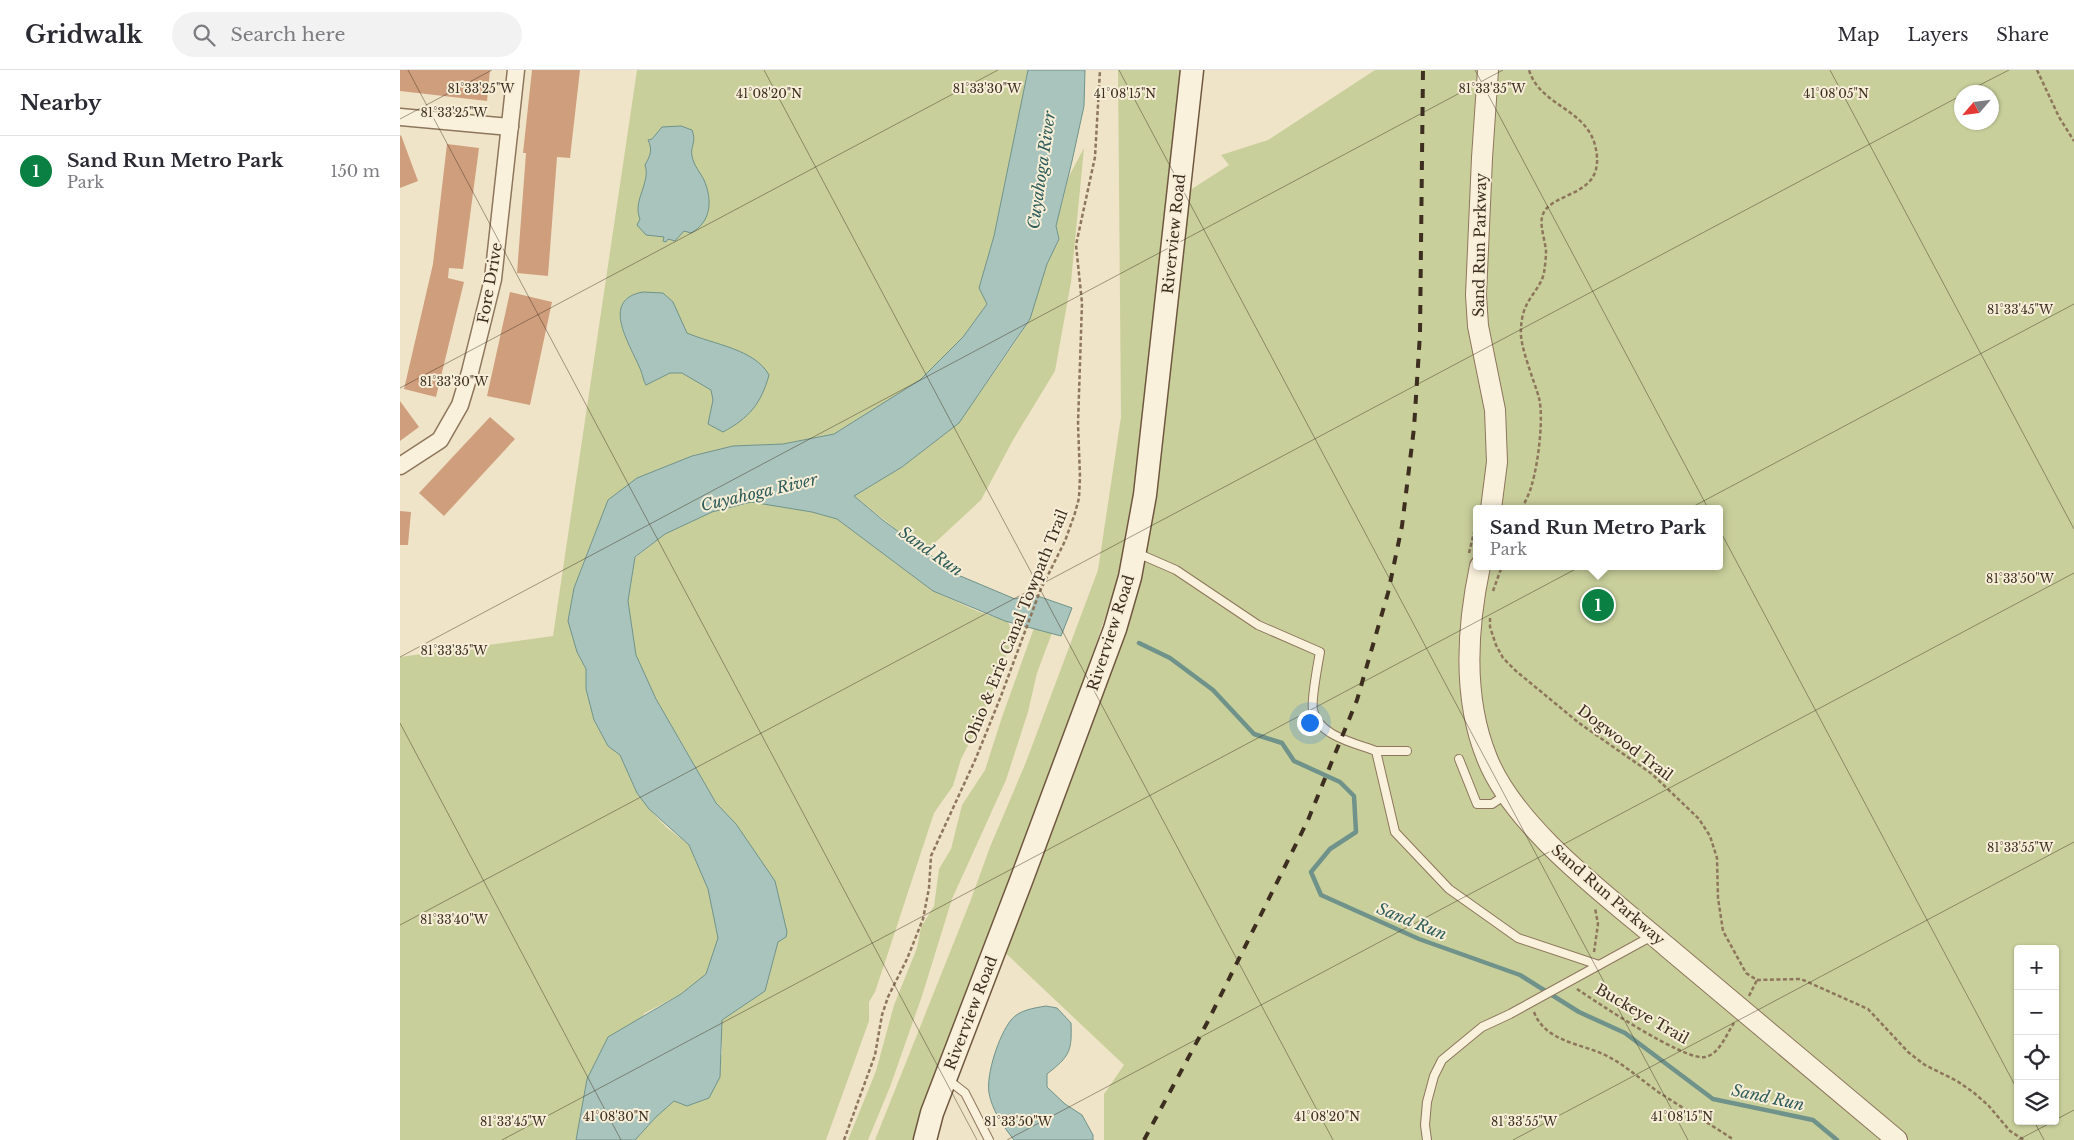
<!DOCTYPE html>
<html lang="en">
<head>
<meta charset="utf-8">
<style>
  body { margin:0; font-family:"Libre Baskerville",serif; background:#f2f2f3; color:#2b2b33 }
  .controls { position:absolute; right:15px; bottom:15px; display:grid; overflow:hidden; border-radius:5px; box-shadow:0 1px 4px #0004 }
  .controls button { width:45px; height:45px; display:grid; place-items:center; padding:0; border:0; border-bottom:1px solid #e1e1e2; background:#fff; color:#2b2b33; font:25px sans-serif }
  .compass { position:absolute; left:1554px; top:15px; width:45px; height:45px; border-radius:50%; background:#fff; box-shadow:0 1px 4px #0004; rotate:242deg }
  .you { position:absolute; left:909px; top:652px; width:18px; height:18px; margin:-12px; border:4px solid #fff; border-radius:50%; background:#1a73e8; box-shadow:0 0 0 8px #1a73e833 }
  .badge { display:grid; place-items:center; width:32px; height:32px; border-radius:50%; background:#0b8043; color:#fff; font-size:16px; font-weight:700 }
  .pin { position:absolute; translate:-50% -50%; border:2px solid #fff; box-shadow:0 1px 5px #0006 }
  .popup { position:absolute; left:1073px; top:435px; width:250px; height:65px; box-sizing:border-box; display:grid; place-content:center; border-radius:5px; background:#fff; filter:drop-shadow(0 1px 4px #0005); font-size:16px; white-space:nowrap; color:#7c7c81 }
  .popup b { font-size:19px; color:#2b2b33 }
  .popup::after { content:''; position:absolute; left:50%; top:100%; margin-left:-10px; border:10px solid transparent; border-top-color:#fff }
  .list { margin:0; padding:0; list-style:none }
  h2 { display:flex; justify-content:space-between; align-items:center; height:65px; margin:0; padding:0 20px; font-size:21px }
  h2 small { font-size:16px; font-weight:400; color:#7c7c81 }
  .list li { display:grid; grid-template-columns:32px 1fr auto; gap:15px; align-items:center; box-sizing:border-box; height:70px; padding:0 20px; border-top:1px solid #e1e1e2 }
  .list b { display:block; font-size:19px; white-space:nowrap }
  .list p { margin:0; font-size:16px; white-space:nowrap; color:#7c7c81 }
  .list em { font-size:16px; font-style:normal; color:#7c7c81 }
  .icon { flex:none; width:28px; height:28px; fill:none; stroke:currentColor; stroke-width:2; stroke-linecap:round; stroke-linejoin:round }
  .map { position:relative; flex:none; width:1674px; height:1070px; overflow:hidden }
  header { display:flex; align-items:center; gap:30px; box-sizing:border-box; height:70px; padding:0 25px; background:#fff; border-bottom:1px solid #e1e1e2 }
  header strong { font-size:24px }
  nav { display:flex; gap:28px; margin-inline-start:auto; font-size:18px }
  .search { width:350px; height:45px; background:#f2f2f3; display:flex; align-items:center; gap:12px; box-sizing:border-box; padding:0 18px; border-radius:28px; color:#7c7c81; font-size:19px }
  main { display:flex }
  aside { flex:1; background:#fff }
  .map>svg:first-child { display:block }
  .green { fill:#c9cf9b; fill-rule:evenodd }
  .water { fill:#a9c4bc; stroke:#6f938a }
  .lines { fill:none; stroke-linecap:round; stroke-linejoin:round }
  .stream { stroke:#6f938a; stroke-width:4.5 }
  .building { fill:#cf9f7d }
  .service-casing { stroke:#8d765c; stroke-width:10 }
  .minor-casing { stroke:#8d765c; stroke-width:19 }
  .tertiary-casing { stroke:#8d765c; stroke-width:22 }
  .secondary-casing { stroke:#6f573f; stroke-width:25 }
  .path { stroke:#8d765c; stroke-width:2.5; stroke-dasharray:4 2.5; stroke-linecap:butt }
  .service { stroke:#faf1dc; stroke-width:8 }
  .minor { stroke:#faf1dc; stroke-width:16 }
  .tertiary { stroke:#faf1dc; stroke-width:20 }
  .secondary { stroke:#faf1dc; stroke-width:22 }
  .rail { stroke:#3d2e20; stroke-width:4; stroke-dasharray:9 9; stroke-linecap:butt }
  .ticks { fill:none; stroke:#3d2e20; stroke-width:1; stroke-opacity:0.45 }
  .labels { text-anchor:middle; stroke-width:4; stroke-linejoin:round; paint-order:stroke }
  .street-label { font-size:15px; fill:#3d2e20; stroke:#f7eed8 }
  .water-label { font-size:16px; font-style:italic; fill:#2f5d5a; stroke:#f7eed8 }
  .ticks-label { font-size:12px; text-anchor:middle; fill:#3d2e20; stroke:#f7eed8; stroke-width:4; stroke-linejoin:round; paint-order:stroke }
</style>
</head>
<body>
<header>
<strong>Gridwalk</strong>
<div class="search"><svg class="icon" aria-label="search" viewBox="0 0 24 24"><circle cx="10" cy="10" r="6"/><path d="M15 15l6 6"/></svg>Search here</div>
<nav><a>Map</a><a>Layers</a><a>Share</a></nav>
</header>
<main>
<aside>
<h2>Nearby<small></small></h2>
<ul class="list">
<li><span class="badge">1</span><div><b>Sand Run Metro Park</b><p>Park</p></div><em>150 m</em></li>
</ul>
</aside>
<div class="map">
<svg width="1674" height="1070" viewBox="0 0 1674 1070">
  <rect width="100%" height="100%" fill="#f0e4c8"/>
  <!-- green -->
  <g class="green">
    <polygon points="237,0 628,0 594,166 579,218 587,234 563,267 520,310 434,364 383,374 333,376 292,386 237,408 208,430 174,518 177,582 186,599 186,619 194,651 208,676 220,685 237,723 249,739 266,757 289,775 308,819 318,868 306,904 281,924 245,943 187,1009 176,1070 0,1070 0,587 153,566"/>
    <polygon points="718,0 780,0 733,432 722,497 667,659 518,1070 475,1070 570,832 590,777 626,692 698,500 721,347"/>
    <path d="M975,0H1674V1070H704V1024L724,995L597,875L715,559L778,128L829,95L821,85L868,70ZM1562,22H1592V52H1562ZM1077,439H1319V496H1077ZM1618,879H1655V1051H1618Z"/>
    <polygon points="684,78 671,212 655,301 613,370 581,430 525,482 454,426 502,397 559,353 616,271 629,251 647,194 659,169 656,156 669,106"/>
    <polygon points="351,432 412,442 437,449 533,521 577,541 608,552 614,566 580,652 561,689 553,716 534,743 490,877 475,922 469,932 469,951 426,1070 235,1070 256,1047 274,1031 287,1036 322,984 322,950 365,921 378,872 386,867 336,754 316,733 256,629 236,585 228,531 235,488 265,464 312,442"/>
    <polygon points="634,558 652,563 637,603 628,642 606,710 552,829 522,926 490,1017 468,1070 448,1070 476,1001 494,935 517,878 521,857 534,836 539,799 551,779 562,735 585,700 602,647"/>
  </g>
  <!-- water -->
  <g class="water">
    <polygon points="628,0 685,0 684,36 672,91 656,156 659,169 647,194 630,249 559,353 502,397 454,426 484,451 558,505 615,529 632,524 672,538 661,566 605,551 533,521 437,449 412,442 351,432 312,442 265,464 235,487 228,531 236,585 256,629 316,733 336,754 375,811 387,862 386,867 378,872 365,921 322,950 320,1007 309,1028 287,1036 274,1031 256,1047 235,1070 176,1070 187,1009 208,967 281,924 306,904 318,868 308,819 289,775 249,739 237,723 220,685 208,676 194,650 186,619 186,599 177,582 168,551 174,518 208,430 237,408 292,386 333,376 383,374 434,364 520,310 563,267 587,234 579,218 594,166"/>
    <path d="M281,56L292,60C297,72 290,76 292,86C294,96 300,102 304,110C313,131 311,152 291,163L284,161L275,171L268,169L266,172L263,171L264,167L246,165L237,155L240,149C232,131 251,113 245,95C250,86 253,80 248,70L252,69L262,57Z"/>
    <path d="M243,222L263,223L273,232L287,263C312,274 355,279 369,305C361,334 349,348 323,362L308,354L313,330L311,320L282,303H270L246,315C243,310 243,306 241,301C232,277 198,230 243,222Z"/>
    <path d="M646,936L657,938L671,953C672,981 670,986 647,1004V1017L665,1034L682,1045L693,1065V1070H614C603,1056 592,1040 589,1023C586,1004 599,965 611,950C619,940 634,938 646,936Z"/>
  </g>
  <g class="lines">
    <!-- stream -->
    <polyline class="stream" points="739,573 770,588 813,620 854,664 882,673 894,691 940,712 954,726 956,762 930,779 911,802 921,825 1019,869 1120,905 1179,942 1225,963 1313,1029 1413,1050 1437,1070"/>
  </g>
  <!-- building -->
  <g class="building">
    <polygon points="0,0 90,0 87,31 0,21"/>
    <polygon points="132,0 180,0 170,88 157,87 148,206 117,203 126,83 123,83"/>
    <polygon points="1,65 18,111 0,118 0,66"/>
    <polygon points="47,74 79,78 63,199 49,198 48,208 64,212 36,327 4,319 33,194"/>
    <polygon points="110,222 152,232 130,335 87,326"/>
    <polygon points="0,331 19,357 0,371"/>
    <polygon points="90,347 115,369 44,446 19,423"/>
    <polygon points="0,441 11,442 8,475 0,475"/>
  </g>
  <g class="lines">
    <!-- service casing -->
    <g class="service-casing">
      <g id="service">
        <path d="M737,483L776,500L858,555L920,582C918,593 911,631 913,640C918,666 955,673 976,681L995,762L1049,819L1118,868L1199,895"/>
        <polyline points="976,681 1007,681"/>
        <polyline points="1059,689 1077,734 1092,734 1107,724"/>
        <polyline points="547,1009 565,1023 589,1070"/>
        <polyline points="1027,1070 1025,1055 1027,1032 1034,1006 1042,990 1082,957 1110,944 1252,866"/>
      </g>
    </g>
    <!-- minor casing -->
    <g class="minor-casing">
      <g id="minor">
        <polyline points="0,47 110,57"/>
        <polyline points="0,396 40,370 60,335 70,302 93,209 116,0"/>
      </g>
    </g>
    <!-- tertiary casing -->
    <g class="tertiary-casing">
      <g id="tertiary">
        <polyline points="1088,0 1082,88 1076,225 1078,256 1095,340 1097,392 1091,439"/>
        <path d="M1080,496C1067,558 1062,627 1087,688C1115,759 1209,827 1266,876C1343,941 1420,1006 1497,1070"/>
      </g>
    </g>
    <!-- secondary casing -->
    <g class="secondary-casing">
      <polyline id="secondary" points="525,1070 532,1043 621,811 715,559 730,507 745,425 792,0"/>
    </g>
    <!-- path -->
    <g class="path">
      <polyline points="1637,0 1659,47 1674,71"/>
      <path d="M1122,439C1125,431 1130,423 1132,414C1138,394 1144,348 1139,328C1134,310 1119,275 1121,259C1121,252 1123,242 1126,236C1131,225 1141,216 1144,203C1145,196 1146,188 1146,181C1145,170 1140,157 1142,147C1149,119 1209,130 1195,75C1185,38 1140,36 1129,0"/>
      <polyline points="1069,483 1077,450"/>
      <polyline points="1093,521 1102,496"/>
      <polyline points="1090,548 1090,557 1096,575 1103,588 1116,601 1179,653 1252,704 1299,749 1310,766 1317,788 1318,828 1323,861 1346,903 1357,910 1401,909 1468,939 1508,982 1525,995 1557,1011 1573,1022 1588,1035 1610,1061 1624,1070"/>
      <polyline points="1194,882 1198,854 1195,838"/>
      <path d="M1177,919C1198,933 1284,991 1305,987C1319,985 1327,963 1334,953"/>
      <polyline points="1349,926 1357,910"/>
      <path d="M1134,942C1145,971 1178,973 1203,984C1227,995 1245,1014 1266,1027C1289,1042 1312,1055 1334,1070"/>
      <polyline points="444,1070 475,985 482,945 488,927 507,889 523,849 529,818 531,786 576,688 601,626 640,521 665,471 675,443 679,428 680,407 678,354 682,233 676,175 695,87 700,0"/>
    </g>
    <!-- service -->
    <use href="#service" class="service"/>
    <!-- minor -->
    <use href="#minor" class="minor"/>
    <!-- tertiary -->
    <use href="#tertiary" class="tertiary"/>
    <!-- secondary -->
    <use href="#secondary" class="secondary"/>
    <!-- rail -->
    <polyline class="rail" points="744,1070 807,953 908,750 957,630 988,523 1002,456 1014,358 1020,264 1023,0"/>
  </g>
  <!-- ticks -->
  <path class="ticks" d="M8,0L577,1070M364,0L933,1070M719,0L1288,1070M1075,0L1618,1021M1430,0L1674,459M1566,22L1609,0M0,49L92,0M0,318L598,0M0,587L1103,0M0,653L221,1070M0,855L1562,25M1655,1050L1674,1040M1634,1051L1644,1070M102,1070L1674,234M607,1070L1674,503M1113,1070L1674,772M1618,1070L1654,1051"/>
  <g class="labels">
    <!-- street labels -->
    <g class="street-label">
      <text transform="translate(774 164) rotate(-84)" y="5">Riverview Road</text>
      <text transform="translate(1080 175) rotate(-89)" y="5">Sand Run Parkway</text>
      <text transform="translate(90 213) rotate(-80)" y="5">Fore Drive</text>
      <text transform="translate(616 557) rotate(-68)" y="5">Ohio &amp; Erie Canal Towpath Trail</text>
      <text transform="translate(711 563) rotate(-72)" y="5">Riverview Road</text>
      <text transform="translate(1225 673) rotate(37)" y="5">Dogwood Trail</text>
      <text transform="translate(1208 825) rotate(41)" y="5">Sand Run Parkway</text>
      <text transform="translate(571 943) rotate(-69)" y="5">Riverview Road</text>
      <text transform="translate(1242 944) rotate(30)" y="5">Buckeye Trail</text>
    </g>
    <!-- water labels -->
    <g class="water-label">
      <text transform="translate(641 100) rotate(-82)" y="6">Cuyahoga River</text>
      <text transform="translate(359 422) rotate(-13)" y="6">Cuyahoga River</text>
      <text transform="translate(531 481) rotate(35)" y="6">Sand Run</text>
      <text transform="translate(1012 851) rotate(22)" y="6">Sand Run</text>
      <text transform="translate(1368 1027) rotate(12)" y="6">Sand Run</text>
    </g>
  </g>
  <g class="ticks-label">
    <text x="81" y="23">81°33'25"W</text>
    <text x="587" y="23">81°33'30"W</text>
    <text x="1092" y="23">81°33'35"W</text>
    <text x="369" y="28">41°08'20"N</text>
    <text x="725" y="28">41°08'15"N</text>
    <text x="1436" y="28">41°08'05"N</text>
    <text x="54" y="47">81°33'25"W</text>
    <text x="1620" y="244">81°33'45"W</text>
    <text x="54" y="316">81°33'30"W</text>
    <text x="1620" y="513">81°33'50"W</text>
    <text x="54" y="585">81°33'35"W</text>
    <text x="1620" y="782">81°33'55"W</text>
    <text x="54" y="854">81°33'40"W</text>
    <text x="216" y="1051">41°08'30"N</text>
    <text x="927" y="1051">41°08'20"N</text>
    <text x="1282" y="1051">41°08'15"N</text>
    <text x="113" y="1056">81°33'45"W</text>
    <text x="618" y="1056">81°33'50"W</text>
    <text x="1124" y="1056">81°33'55"W</text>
  </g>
</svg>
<div class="controls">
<button>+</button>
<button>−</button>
<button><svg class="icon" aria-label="locate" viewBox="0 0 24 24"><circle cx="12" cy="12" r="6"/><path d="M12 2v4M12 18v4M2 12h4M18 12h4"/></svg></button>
<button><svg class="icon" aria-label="layers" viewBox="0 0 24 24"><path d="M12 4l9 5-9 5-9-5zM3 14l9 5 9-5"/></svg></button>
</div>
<svg class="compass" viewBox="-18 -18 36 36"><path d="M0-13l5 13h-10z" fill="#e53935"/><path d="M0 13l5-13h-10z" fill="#7c7c81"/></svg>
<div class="you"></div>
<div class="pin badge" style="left:1198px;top:535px">1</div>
<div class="popup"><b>Sand Run Metro Park</b>Park</div>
</div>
</main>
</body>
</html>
